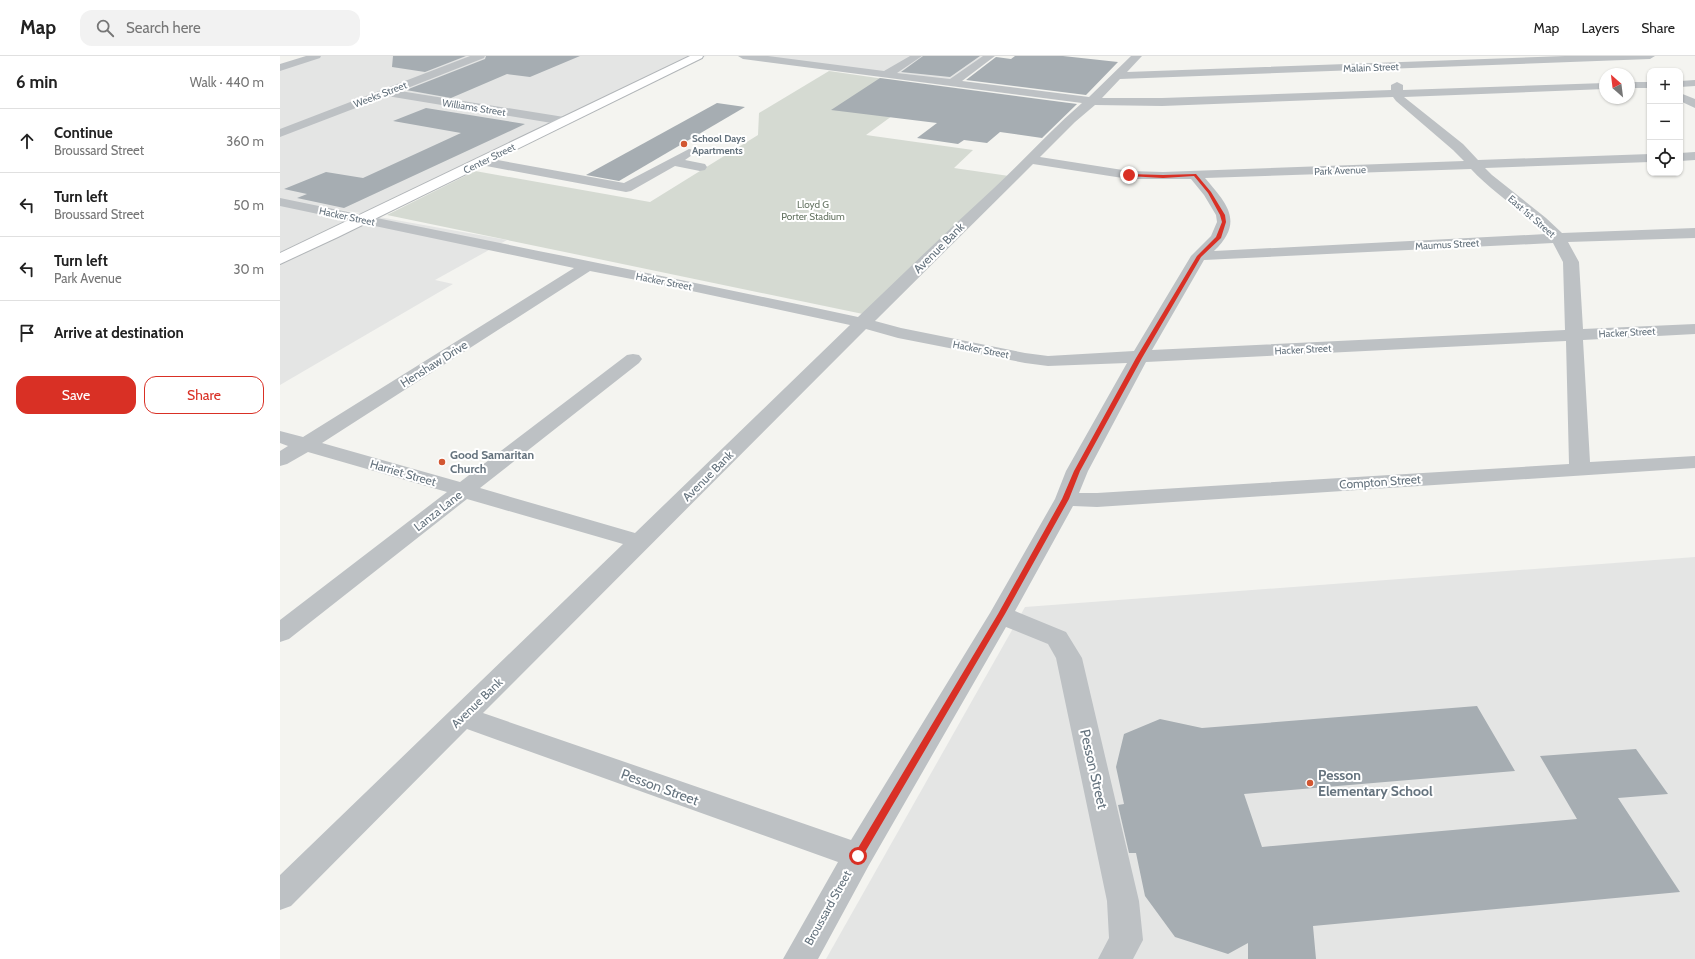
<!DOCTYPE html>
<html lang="en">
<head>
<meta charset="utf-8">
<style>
  body { margin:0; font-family:Cabin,sans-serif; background:#f2f2f2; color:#222 }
  .controls { position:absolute; right:12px; top:12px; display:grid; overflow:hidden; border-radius:8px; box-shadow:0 1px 3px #0004 }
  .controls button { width:36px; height:36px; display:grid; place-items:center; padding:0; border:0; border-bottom:1px solid #e0e0e0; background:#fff; color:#222; font:20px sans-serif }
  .compass { position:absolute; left:1319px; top:12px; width:36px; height:36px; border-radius:50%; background:#fff; box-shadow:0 1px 3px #0004; rotate:332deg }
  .stop { position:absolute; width:12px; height:12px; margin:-9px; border:3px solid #d93025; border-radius:50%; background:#fff }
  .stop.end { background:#d93025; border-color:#fff; box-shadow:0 1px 4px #0008 }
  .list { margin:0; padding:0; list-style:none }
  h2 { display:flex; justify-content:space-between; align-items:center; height:52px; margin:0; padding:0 16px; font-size:17px }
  h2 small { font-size:13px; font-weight:400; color:#767676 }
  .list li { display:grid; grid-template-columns:26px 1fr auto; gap:12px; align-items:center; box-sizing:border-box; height:64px; padding:0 16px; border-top:1px solid #e0e0e0 }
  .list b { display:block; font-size:15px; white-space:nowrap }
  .list p { margin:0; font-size:13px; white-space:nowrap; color:#767676 }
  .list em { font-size:13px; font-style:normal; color:#767676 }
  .actions { display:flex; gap:8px; padding:12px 16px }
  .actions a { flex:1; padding:9px 0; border:1px solid #d93025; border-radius:12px; text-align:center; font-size:14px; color:#d93025 }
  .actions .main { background:#d93025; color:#fff }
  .icon { flex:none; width:22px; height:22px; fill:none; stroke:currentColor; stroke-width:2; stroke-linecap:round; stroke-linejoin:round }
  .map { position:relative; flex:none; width:1415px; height:903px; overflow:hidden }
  header { display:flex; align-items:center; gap:24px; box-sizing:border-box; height:56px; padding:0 20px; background:#fff; border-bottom:1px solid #e0e0e0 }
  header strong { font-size:19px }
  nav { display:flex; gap:22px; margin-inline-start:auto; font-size:14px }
  .search { width:280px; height:36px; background:#f2f2f2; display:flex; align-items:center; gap:10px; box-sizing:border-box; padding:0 14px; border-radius:12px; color:#767676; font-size:15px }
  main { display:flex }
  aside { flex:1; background:#fff }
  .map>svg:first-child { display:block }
  .built { fill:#e4e5e4 }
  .green { fill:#d5dad2 }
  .building { fill:#a6adb2 }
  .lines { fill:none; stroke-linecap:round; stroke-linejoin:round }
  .major-casing { stroke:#b1b5b8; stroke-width:2 }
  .minor { fill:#bdc1c4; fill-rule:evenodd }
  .major { fill:#fff; fill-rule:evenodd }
  .route { fill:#d93025 }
  .poi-dot { fill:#d25732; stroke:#fff; stroke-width:1.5 }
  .labels { text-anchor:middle; stroke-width:4; stroke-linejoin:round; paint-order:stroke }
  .far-street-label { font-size:10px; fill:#65737e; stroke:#fff }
  .far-poi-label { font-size:10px; font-weight:bold; fill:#65737e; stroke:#fff; text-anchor:start }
  .far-park-label { font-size:10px; fill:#677664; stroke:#fff }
  .street-label { font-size:12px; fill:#65737e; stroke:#fff }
  .poi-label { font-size:12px; font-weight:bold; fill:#65737e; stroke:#fff; text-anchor:start }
  .near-street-label { font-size:14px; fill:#65737e; stroke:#fff }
  .near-poi-label { font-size:14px; font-weight:bold; fill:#65737e; stroke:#fff; text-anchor:start }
</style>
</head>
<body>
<header>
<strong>Map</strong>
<div class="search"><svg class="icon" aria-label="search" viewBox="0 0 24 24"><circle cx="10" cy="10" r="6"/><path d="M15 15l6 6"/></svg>Search here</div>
<nav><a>Map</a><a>Layers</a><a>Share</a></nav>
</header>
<main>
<aside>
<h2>6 min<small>Walk · 440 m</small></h2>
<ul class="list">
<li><svg class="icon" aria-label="ahead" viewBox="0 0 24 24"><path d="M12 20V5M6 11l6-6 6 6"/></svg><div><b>Continue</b><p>Broussard Street</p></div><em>360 m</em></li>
<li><svg class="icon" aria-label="left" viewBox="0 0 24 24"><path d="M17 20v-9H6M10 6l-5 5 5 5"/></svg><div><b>Turn left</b><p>Broussard Street</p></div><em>50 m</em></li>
<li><svg class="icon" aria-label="left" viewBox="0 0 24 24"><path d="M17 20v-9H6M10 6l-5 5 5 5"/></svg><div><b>Turn left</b><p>Park Avenue</p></div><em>30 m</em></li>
<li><svg class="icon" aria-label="arrive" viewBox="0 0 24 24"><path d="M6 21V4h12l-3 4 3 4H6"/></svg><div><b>Arrive at destination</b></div></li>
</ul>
<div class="actions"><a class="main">Save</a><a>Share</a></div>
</aside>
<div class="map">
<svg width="1415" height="903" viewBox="0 0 1415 903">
  <rect width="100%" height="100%" fill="#f4f4f0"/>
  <!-- built -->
  <g class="built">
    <polygon points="36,0 426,0 93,159 49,152 227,184 155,224 173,228 0,329 0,12"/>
    <polygon points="463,0 710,0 672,27"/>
    <polygon points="1415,501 1415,903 546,903 745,551"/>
  </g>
  <!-- green -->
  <polygon class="green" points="549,15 653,30 586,79 693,94 674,112 729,120 583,258 107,159 195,115 370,146 478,79 479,57"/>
  <!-- building -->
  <g class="building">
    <polygon points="113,0 186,0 145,16 112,11"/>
    <polygon points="206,0 300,0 250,21 227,18 171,42 126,34 205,3"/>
    <polygon points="643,0 700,0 670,21 621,16"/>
    <polygon points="735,0 783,0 838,6 806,39 686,24 716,1 731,3"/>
    <polygon points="600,22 797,48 762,82 720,76 707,87 684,84 678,88 637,82 657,67 551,54"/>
    <polygon points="437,47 465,51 339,125 306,119"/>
    <polygon points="146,52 245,68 64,152 17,142 27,138 4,133 46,116 83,122 181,77 113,65"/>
    <polygon points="1197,650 1235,715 964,738 982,791 1297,763 1260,700 1356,693 1388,738 1338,742 1400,836 1033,870 1036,903 968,903 968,887 948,898 895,881 865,840 856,797 849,797 838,749 844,748 836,711 844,678 880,663 922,672"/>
  </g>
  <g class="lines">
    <!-- major casing -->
    <g class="major-casing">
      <polygon id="major" points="410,0 423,0 422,2 58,181 0,208 0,197"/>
    </g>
    <!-- minor -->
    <g class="minor">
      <polygon points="26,0 41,0 40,2 0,15 0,8"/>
      <polygon points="190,0 205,0 204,2 120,35 284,61 288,62 290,65 288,68 284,69 107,40 0,81 0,73"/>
      <path d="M458,0H488L604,15L630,0H642L617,17L670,23L703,0H715L682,25L809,41L851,0H862L847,16L1285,0H1375L1370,3L840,23L822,42H882L1111,34V29L1117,26L1123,29V34L1325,27V33L1124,41L1183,88L1198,104L1370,98V106L1205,112L1212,119L1266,162L1282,177L1415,172V182L1288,186L1299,206L1303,273L1415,268V278L1303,284L1310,406L1415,400V412L817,451L793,450L735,555L786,576L802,602L859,845L863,884L853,903H818L829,882L827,845L776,602L768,588L726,571L589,809L538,903H503L558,806L187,673L11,850L0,854V819L343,488L187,443L9,583L0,586V564L167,436L28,396L7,408L0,410V395L8,390L0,387V375L23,381L294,212L0,150V142C193,182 386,220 578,261C623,218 667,175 713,133C743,105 771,74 802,47L463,3ZM1113,41L1116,45L1173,94L1184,105L883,116L849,115L760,101L795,66L815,49L882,50ZM753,108L849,123H911L924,139L936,159L937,166L931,180L911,200L854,295L768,300L745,297L621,272L595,265ZM1191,113C1213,137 1242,154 1266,178L934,195C964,166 948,149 925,122ZM1273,187L1283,206L1285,274L872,294L924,204ZM310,215L393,231L570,269L355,477L200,432L359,307L362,303L359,299L353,298L347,299L180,426L42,387ZM586,273L618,282L745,307L768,310L847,307L786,415L775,443L710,557L571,784L203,657ZM1286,285L1289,408L817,437H799L808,415L866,306Z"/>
      <polygon points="1415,24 1415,30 1400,31 1400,25"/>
      <rect x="1349" y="26" width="21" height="6"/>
      <polygon points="1400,37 1415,43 1415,52 1400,45"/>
      <polygon points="409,93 414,94 415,97 405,104 425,108 427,111 425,114 420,115 395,110 351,135 346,136 201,109 196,108 194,105 196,102 201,101 344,127"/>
      <polygon points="1415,96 1415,104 1400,105 1400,97"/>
    </g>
    <!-- major -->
    <use href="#major" class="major"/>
  </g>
  <!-- route -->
  <polygon class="route" points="849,118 883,119 916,118 931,136 945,159 946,166 941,182 921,201 862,302 800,415 789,443 725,558 581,803 575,803 573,800 575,797 718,558 782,443 794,415 856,302 917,200 936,181 942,166 940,159 928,137 914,120 883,122 848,120"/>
  <!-- markers -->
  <g class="poi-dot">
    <circle cx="404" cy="88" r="4"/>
    <circle cx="162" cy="406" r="4"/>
    <circle cx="1030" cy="727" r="4"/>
  </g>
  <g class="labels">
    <!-- far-street labels -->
    <g class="far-street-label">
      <text transform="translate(1091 11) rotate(-2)" y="4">Malain Street</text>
      <text transform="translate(100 38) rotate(-21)" y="4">Weeks Street</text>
      <text transform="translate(194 51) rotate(9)" y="4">Williams Street</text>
      <text transform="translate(209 102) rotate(-26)" y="4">Center Street</text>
      <text transform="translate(1060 114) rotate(-2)" y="4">Park Avenue</text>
      <text transform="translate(67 160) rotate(12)" y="4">Hacker Street</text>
      <text transform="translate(1252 160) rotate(41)" y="4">East 1st Street</text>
      <text transform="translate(1167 188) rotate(-3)" y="4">Maumus Street</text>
      <text transform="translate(384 225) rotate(11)" y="4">Hacker Street</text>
      <text transform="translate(1347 276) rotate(-3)" y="4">Hacker Street</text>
      <text transform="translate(701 293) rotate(11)" y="4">Hacker Street</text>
      <text transform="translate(1023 293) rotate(-3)" y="4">Hacker Street</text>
    </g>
    <!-- far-poi labels -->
    <g class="far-poi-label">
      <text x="412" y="86">School Days<tspan x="412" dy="12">Apartments</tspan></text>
    </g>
    <!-- far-park labels -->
    <g class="far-park-label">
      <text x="533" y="152">Lloyd G<tspan x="533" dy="12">Porter Stadium</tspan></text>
    </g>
    <!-- street labels -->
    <g class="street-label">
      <text transform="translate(659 192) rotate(-45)" y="4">Avenue Bank</text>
      <text transform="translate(154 308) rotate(-32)" y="4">Henshaw Drive</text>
      <text transform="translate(123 417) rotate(16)" y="4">Harriet Street</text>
      <text transform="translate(428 420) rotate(-45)" y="4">Avenue Bank</text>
      <text transform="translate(1100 426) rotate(-4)" y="4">Compton Street</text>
      <text transform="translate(158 455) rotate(-38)" y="4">Lanza Lane</text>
      <text transform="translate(197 647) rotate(-44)" y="4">Avenue Bank</text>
      <text transform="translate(548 852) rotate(-61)" y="4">Broussard Street</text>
    </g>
    <!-- poi labels -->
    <g class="poi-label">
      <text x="170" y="403">Good Samaritan<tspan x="170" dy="14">Church</tspan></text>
    </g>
    <!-- near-street labels -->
    <g class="near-street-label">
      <text transform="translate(814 713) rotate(77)" y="5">Pesson Street</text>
      <text transform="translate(380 731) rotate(20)" y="5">Pesson Street</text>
    </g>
    <!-- near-poi labels -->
    <g class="near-poi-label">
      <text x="1038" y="724">Pesson<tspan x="1038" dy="16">Elementary School</tspan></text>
    </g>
  </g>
</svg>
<div class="controls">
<button>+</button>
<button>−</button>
<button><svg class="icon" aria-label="locate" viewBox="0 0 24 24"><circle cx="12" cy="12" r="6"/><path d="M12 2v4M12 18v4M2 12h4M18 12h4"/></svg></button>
</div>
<svg class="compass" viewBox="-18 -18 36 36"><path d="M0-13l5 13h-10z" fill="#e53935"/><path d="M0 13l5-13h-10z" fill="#767676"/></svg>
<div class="stop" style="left:578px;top:800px"></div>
<div class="stop end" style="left:849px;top:119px"></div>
</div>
</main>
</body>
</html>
